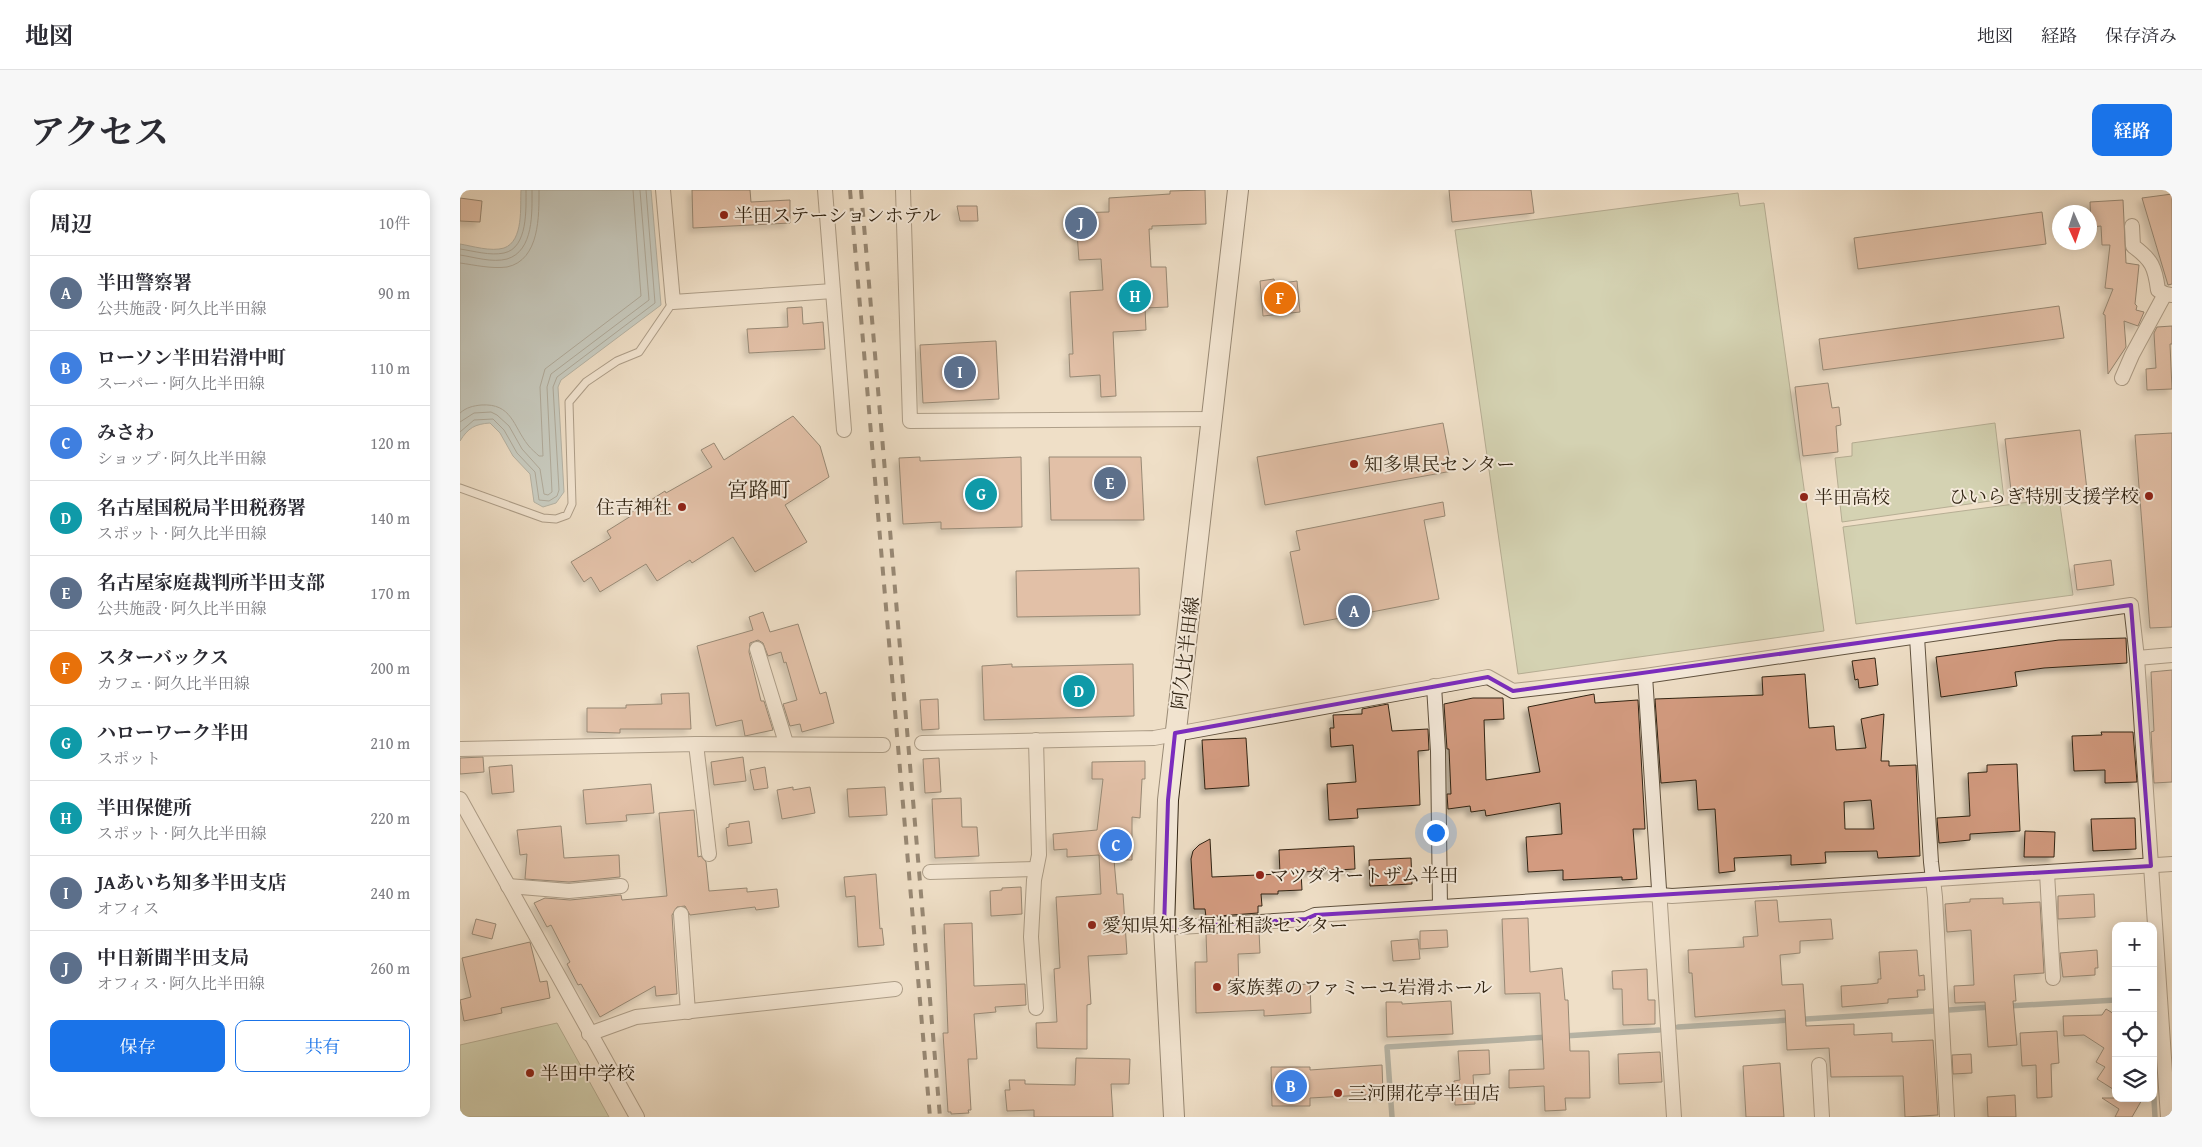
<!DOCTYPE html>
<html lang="ja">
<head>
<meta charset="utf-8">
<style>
  body { margin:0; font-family:"Gentium Book Plus","Noto Serif JP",serif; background:#f7f7f7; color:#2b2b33 }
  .controls { position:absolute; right:15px; bottom:15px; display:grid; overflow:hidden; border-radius:10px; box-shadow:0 2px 12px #0003 }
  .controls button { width:45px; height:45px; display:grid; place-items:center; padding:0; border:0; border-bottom:1px solid #e1e1e2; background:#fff; color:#2b2b33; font:25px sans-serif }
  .compass { position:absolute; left:1592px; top:15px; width:45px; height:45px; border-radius:50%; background:#fff; box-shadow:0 2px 12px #0003; rotate:177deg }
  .you { position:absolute; left:975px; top:642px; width:18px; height:18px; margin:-12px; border:4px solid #fff; border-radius:50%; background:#1a73e8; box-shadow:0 0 0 8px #1a73e833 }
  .badge { display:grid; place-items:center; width:32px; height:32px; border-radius:50%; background:#1a73e8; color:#fff; font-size:16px; font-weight:700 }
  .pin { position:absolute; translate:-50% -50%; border:2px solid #fff; box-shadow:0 1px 5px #0006 }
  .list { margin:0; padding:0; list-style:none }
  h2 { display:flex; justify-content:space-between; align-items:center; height:65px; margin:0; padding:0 20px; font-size:21px }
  h2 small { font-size:16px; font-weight:400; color:#7c7c81 }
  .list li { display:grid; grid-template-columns:32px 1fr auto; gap:15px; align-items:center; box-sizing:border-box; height:75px; padding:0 20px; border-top:1px solid #e1e1e2 }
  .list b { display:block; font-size:19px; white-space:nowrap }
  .list p { margin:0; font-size:16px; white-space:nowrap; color:#7c7c81 }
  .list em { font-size:16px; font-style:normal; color:#7c7c81 }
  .actions { display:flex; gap:10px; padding:15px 20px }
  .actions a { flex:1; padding:11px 0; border:1px solid #1a73e8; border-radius:10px; text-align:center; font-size:18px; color:#1a73e8 }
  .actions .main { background:#1a73e8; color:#fff }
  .icon { flex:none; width:28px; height:28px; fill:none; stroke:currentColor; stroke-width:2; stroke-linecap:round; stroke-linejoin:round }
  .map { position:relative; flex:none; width:1712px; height:927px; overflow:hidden; border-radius:10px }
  header { display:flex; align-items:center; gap:30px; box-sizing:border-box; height:70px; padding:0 25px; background:#fff; border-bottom:1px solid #e1e1e2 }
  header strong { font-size:24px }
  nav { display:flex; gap:28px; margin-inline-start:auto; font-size:18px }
  .intro { display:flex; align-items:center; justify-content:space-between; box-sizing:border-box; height:120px; padding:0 30px }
  h1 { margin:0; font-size:35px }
  .button { padding:12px 22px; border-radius:10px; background:#1a73e8; color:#fff; font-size:18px; font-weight:700 }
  main { display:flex; gap:30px; padding:0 30px }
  aside { flex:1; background:#fff; border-radius:10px; box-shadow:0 2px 12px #0003 }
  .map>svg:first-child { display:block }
  .green { fill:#b3c39a; stroke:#727356 }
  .water { fill:#9dbabf; stroke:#717e7a }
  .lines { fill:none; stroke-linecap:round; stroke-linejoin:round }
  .shore { stroke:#666e68; stroke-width:1 }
  .stream { stroke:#717e7a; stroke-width:5.5 }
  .building { fill:#d39b80; stroke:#302312; fill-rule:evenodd; filter:url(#shadow) }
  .service-casing { stroke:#60523f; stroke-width:9 }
  .minor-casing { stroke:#60523f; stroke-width:16 }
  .secondary-casing { stroke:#302312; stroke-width:22 }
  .service { stroke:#f5eadb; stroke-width:7 }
  .minor { stroke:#f5eadb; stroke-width:14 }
  .secondary { stroke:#f5eadb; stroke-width:20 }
  .rail { stroke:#302312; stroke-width:4; stroke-dasharray:9 9; stroke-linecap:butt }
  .marked { fill:none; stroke:#7b2cbf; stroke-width:4; stroke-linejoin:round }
  .poi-dot { fill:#8f2418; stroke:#f5eadb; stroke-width:2 }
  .labels { text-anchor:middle; stroke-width:4; stroke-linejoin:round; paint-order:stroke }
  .poi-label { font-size:19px; fill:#302312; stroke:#f5eadb; text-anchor:start }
  .street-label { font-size:19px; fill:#302312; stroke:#f5eadb }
  .quarter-label { font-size:21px; fill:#302312; stroke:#f5eadb }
</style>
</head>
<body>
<header>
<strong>地図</strong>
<nav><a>地図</a><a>経路</a><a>保存済み</a></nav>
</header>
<div class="intro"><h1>アクセス</h1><a class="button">経路</a></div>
<main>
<aside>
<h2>周辺<small>10件</small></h2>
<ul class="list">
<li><span class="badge" style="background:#5c6f8a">A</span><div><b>半田警察署</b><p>公共施設 · 阿久比半田線</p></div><em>90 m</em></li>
<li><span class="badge" style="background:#3f7fe0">B</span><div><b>ローソン半田岩滑中町</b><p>スーパー · 阿久比半田線</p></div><em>110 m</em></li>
<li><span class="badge" style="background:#3f7fe0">C</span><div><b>みさわ</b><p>ショップ · 阿久比半田線</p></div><em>120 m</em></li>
<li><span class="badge" style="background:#0f9aa8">D</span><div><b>名古屋国税局半田税務署</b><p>スポット · 阿久比半田線</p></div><em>140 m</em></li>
<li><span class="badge" style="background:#5c6f8a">E</span><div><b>名古屋家庭裁判所半田支部</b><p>公共施設 · 阿久比半田線</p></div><em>170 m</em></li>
<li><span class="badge" style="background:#e8710a">F</span><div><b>スターバックス</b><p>カフェ · 阿久比半田線</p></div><em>200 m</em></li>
<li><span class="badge" style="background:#0f9aa8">G</span><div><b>ハローワーク半田</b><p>スポット</p></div><em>210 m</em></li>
<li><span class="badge" style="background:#0f9aa8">H</span><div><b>半田保健所</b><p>スポット · 阿久比半田線</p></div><em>220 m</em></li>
<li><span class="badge" style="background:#5c6f8a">I</span><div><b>JAあいち知多半田支店</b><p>オフィス</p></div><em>240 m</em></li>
<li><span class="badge" style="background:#5c6f8a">J</span><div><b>中日新聞半田支局</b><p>オフィス · 阿久比半田線</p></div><em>260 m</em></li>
</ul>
<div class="actions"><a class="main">保存</a><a>共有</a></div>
</aside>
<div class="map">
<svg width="1712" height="927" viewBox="0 0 1712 927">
  <defs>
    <filter id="shadow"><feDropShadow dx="-4.5" dy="4.5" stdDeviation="2.5" flood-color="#0004"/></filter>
  </defs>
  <rect width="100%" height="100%" fill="#efdfc7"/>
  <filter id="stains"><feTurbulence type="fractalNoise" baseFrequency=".004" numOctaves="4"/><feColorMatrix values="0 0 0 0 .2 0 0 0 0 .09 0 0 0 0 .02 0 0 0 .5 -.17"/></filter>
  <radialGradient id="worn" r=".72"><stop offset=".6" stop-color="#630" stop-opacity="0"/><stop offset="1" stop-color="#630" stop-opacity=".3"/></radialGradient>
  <!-- green -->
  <g class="green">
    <polygon points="1278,3 1280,16 1304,13 1364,441 1058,484 995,40"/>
    <polygon points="1535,233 1544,309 1382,332 1375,268 1392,266 1392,253"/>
    <polygon points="1599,308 1613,405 1396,434 1383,337"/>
    <polygon points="97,833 149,927 0,927 0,855"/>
  </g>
  <!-- water -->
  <path class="water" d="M61,0H191L201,115L101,190L98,197L104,302L96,313L83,317L74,312L70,284L53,266L40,243L30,233C15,234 8,238 0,251V54C12,56 31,62 44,58C64,51 60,16 61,0Z"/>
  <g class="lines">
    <!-- shore -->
    <g class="shore">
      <path d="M0,59C14,61 30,66 44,63C68,58 66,19 66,0"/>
      <path d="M0,65C14,67 32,73 47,69C74,61 72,22 72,0"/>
      <path d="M0,73C15,75 31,79 47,77C80,70 79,25 79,0"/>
      <path d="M0,223C7,217 13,216 21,215C52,213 53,236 68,255C71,259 76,263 79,266H83L80,197L85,179L181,106L173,0"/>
      <polyline points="0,232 14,223 31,222 37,225 49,236 62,259 80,279 84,304 88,305 92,302 87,197 91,184 189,110 180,0"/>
      <polyline points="0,242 14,230 33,229 44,240 57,263 75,282 79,310 89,311 97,306 99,300 93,197 97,187 195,113 186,0"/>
    </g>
    <!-- stream -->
    <g class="stream">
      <polyline points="1548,816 1656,810"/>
      <polyline points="1489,820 1531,817"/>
      <polyline points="1218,837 1475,821"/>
      <polyline points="1104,846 1199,840"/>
      <polyline points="1693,891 1695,927"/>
      <polyline points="932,927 927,857 1089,847"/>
    </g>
  </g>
  <!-- building -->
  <g class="building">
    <polygon points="232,0 290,0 291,12 330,10 330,33 233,38"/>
    <polygon points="745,0 746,34 692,36 692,39 689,39 691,77 706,77 708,117 685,118 686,140 653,142 656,206 641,207 640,185 610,187 609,164 613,164 610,102 643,100 641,69 619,70 617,43 609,44 608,23 649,22 649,8 710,4 710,1"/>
    <polygon points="989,0 1071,0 1074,23 992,32"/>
    <polygon points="1712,4 1712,94 1708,95 1682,8"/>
    <polygon points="0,8 22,11 20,32 0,31"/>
    <polygon points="1663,10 1666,73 1679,75 1675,114 1677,116 1676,120 1684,122 1678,136 1664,131 1666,157 1648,184 1645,125 1643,124 1653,99 1645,98 1650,55 1642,55 1641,36 1631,37 1630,12"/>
    <polygon points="497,16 517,16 518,31 500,31"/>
    <polygon points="1582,22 1586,54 1398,79 1394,48"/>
    <polygon points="814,89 815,94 837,91 840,122 803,126 800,91"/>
    <polygon points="1599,116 1604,148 1363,180 1359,149"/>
    <polygon points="342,117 343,134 363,132 365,159 289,163 287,139 328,137 327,118"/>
    <polygon points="1712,136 1712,154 1710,154 1712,199 1687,200 1686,179 1696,178 1694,143 1697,137"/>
    <polygon points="536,151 539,209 463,213 460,155"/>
    <polygon points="1368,193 1372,218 1379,217 1381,235 1376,236 1378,262 1343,266 1335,197"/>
    <polygon points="333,226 360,256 369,287 325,315 347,352 295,382 273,347 232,373 230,370 197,391 186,374 140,402 131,387 124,392 111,372 151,348 147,341 171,326 169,324 205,301 206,303 252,277 241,260 254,253 264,270"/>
    <polygon points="983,233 992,281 805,315 797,267"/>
    <polygon points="1620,240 1627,300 1552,309 1545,249"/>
    <polygon points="1712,243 1712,437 1690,438 1675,245"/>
    <polygon points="460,267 460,271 561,267 562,337 481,339 481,332 443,334 439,268"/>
    <polygon points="589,267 681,267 684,330 591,330"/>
    <polygon points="983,312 985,326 964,330 979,409 844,435 830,362 840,360 836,341"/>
    <polygon points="1651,370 1654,395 1617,400 1614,375"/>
    <polygon points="679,378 680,425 557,427 556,381"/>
    <polygon points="303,422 310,442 338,434 360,504 366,502 374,533 342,542 340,534 330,536 323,514 337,510 326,472 324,473 321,462 308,466 303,453 298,450 290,453 289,462 301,511 304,511 313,540 285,546 282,530 256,536 237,456 293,440 289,427"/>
    <polygon points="1666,448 1667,473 1584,478 1555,482 1557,496 1481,507 1476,467 1599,450"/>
    <polygon points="1415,468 1418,495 1399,498 1398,489 1395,490 1392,471"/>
    <polygon points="552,474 552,477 673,474 674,526 524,530 522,476"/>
    <polygon points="1712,480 1712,592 1694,593 1691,542 1694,541 1691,482"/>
    <path d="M1345,484L1349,538L1374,536L1376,560L1406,558L1401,529L1424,524L1421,571H1429V576L1456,575L1460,666L1418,668L1417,661L1365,662L1366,673L1331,675V665L1274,668L1275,681L1259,683L1255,619L1238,620L1236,590L1201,593L1195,509L1303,505L1302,487ZM1411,610L1414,639H1385L1384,612Z"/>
    <polygon points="229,503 231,539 160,539 160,543 127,542 127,518 166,518 166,515 202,514 201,504"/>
    <polygon points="1134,504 1135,513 1178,510 1185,639 1173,639 1177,689 1162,690 1162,687 1103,690 1103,680 1068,682 1066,647 1102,644 1100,613 1026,626 1025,620 1011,622 1010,616 988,619 987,604 991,604 989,559 987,559 984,514 1013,508 1043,508 1044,529 1024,530 1026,590 1080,582 1068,517"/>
    <polygon points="478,509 479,539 462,540 460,510"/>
    <polygon points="928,514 932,541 968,539 969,560 958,561 960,615 897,619 898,628 869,630 867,594 896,592 893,555 871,557 870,538 874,538 873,525 902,524 902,519"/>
    <polygon points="1641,542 1673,542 1677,592 1645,593 1645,580 1614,581 1612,546 1642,545"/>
    <polygon points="786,548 789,596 745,599 742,550"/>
    <polygon points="23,567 24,582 0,584 0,568"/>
    <polygon points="283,567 286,591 254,595 251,572"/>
    <polygon points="479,568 481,602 465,603 463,569"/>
    <polygon points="685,571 685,589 682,589 680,628 672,627 672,670 654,670 657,704 663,704 667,764 628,766 631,814 627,815 627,859 577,858 576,833 597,832 594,779 600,778 596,707 641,704 639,665 607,667 607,659 594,660 593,644 637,640 643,589 632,589 632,572"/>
    <polygon points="1557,574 1560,641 1510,644 1510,650 1479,653 1477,628 1510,626 1508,583 1527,582 1527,575"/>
    <polygon points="52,575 54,602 32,604 29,577"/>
    <polygon points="305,577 308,598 294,600 290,580"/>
    <polygon points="191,594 194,623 166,625 167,631 126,634 123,600"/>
    <polygon points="333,597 333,600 350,597 355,623 322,629 317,600"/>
    <polygon points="425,597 427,625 389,627 387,599"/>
    <polygon points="501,608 502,637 517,637 519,666 475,668 472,609"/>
    <polygon points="234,620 238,667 241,666 246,672 249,701 287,698 287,702 317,699 319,717 296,720 295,717 230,725 225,716 217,717 212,725 217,804 196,806 195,796 140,827 121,794 118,795 107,774 110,772 91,735 87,737 74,713 85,708 110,710 161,705 162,710 207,706 199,623"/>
    <polygon points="1675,628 1676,659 1633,661 1631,629"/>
    <polygon points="289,631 292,653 268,656 266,638 269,637 269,634"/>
    <polygon points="101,636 104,668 159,665 160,687 109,692 65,689 67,664 60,665 57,640"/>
    <polygon points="1565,641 1595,642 1594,667 1564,667"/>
    <polygon points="750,649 752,687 820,684 819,660 894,656 895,679 841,682 842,700 818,701 818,704 801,704 802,716 798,716 798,723 746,727 745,719 734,719 731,669 733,661 739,655"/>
    <polygon points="951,668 952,694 910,696 909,670"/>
    <polygon points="416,684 420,739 422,738 424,755 398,757 395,706 386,707 384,687"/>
    <polygon points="561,697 562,724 531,726 530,701 542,700 542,698"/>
    <polygon points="1634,704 1635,727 1598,729 1598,706"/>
    <polygon points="1543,708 1543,714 1580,712 1584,783 1554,785 1556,811 1553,811 1557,855 1528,857 1525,812 1495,813 1494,796 1514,795 1511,740 1487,742 1485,714 1510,712 1510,709"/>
    <polygon points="1317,710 1319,732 1371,729 1373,749 1340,751 1340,763 1320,765 1322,795 1343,794 1346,836 1394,834 1394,845 1432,843 1432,852 1473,850 1478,925 1445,927 1443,886 1371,887 1369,858 1327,860 1325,820 1235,827 1232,783 1229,783 1228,760 1284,757 1283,747 1298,746 1295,711"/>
    <polygon points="1068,728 1070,782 1102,778 1105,810 1108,810 1110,861 1129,861 1130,908 1105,908 1106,920 1085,921 1084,896 1049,898 1049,880 1084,879 1080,803 1045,804 1042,729"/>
    <polygon points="16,729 36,734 32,749 12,744"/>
    <polygon points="512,733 514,796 565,794 566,815 535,817 536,822 514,824 517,869 508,869 511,920 508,920 509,923 491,924 491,922 488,922 483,843 488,843 484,734"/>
    <polygon points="987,740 988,757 960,759 960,741"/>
    <polygon points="799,741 800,763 778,764 779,804 830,802 830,795 850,794 851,823 804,826 804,820 736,823 735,772 747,772 746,744"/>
    <polygon points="958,749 960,769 933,771 931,751"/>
    <polygon points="70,752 80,792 87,791 90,808 41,818 42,823 4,831 0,810 11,807 2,768"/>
    <polygon points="1457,760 1459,786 1464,785 1465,800 1457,800 1458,807 1428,809 1428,813 1382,817 1381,796 1411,794 1418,793 1418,789 1421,789 1419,762"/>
    <polygon points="1637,760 1638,778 1635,778 1635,785 1603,787 1600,763"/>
    <polygon points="1187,779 1188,810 1195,810 1195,834 1163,835 1162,799 1153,799 1152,781"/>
    <polygon points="991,811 993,844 927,847 926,812 942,812 942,814"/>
    <polygon points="1646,819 1656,825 1656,901 1637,889 1645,877 1636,872 1644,858 1624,845 1604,846 1603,826 1642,825"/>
    <polygon points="1597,841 1599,873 1591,874 1592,907 1577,908 1576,875 1562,876 1560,843"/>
    <polygon points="1029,860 1030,884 1013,885 1015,914 995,915 994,891 1000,890 998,861"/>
    <polygon points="1200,862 1202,892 1159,894 1158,864"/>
    <polygon points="1511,864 1512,883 1493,884 1492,865"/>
    <polygon points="616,868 670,869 669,894 651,894 653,927 574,927 574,920 547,921 545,900 550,900 549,890 565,890 565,894 615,895"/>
    <polygon points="1320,873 1324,927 1286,927 1283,876"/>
    <polygon points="922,875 923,904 850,908 850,916 812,916 811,877 850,877 850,880"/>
    <polygon points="1555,905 1556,927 1528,927 1527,907"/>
    <polygon points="1642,908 1683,908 1672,927 1655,927 1659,919"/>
  </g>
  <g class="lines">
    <!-- service casing -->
    <g class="service-casing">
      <polyline id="service" points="0,298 83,328 96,329 107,325 112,314 109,212 126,192 157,171 179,162 213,112"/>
    </g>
    <!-- minor casing -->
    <g class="minor-casing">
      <g id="minor">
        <polyline points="203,0 213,112 373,101"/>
        <polyline points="365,0 384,240"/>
        <polyline points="443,0 450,231 751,229"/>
        <path d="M1672,36L1673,56C1692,70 1695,77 1698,100L1705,104L1712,105"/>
        <polyline points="1662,188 1672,165 1705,104"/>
        <polyline points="1457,447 1471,672 1475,707 1487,927"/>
        <polyline points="297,459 326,553"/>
        <polyline points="1677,468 1712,465"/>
        <polyline points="1185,486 1214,927"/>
        <polyline points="974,496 978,561 980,717"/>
        <polyline points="462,553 694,548 1028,487 1053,501 1185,486 1671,415 1677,468 1708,927"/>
        <polyline points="236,554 249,664"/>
        <polyline points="0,559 236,554 423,555"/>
        <polyline points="0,609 177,927"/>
        <polyline points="470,682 576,679"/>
        <polyline points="1587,683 1593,788"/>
        <polyline points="48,696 109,701 161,696"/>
        <polyline points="221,724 228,822"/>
        <polyline points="704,738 846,729 855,725 1188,704 1212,706 1712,674"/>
        <polyline points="576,818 571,747 574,690 579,665 576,550"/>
        <polyline points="129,844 176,827 435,799"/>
        <polyline points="1359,875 1362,927"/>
      </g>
    </g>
    <!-- secondary casing -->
    <g class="secondary-casing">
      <polyline id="secondary" points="714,927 704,738 708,610 778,0"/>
    </g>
    <!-- service -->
    <use href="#service" class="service"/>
    <!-- minor -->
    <use href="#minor" class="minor"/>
    <!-- secondary -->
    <use href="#secondary" class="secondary"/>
    <!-- rail -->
    <g class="rail">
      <polyline points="390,0 470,927"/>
      <polyline points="401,0 480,927"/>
    </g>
  </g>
  <!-- marked area -->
  <path d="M0 0H1712V927H0ZM1671,415L1691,676L855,725L846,729L704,738L708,610L715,543L1028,487L1053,501Z" fill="#efdfc7" fill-opacity=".55" fill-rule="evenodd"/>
  <path class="marked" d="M1671,415L1691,676L855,725L846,729L704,738L708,610L715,543L1028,487L1053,501Z"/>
  <!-- markers -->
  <g class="poi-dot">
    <circle cx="264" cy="25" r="5"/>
    <circle cx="894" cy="274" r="5"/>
    <circle cx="1689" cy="306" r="5"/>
    <circle cx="1344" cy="307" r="5"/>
    <circle cx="222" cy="317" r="5"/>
    <circle cx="800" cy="685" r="5"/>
    <circle cx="632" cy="735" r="5"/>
    <circle cx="757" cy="797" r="5"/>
    <circle cx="70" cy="883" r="5"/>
    <circle cx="878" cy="903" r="5"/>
  </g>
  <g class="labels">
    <!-- poi labels -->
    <g class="poi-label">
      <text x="274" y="32">半田ステーションホテル</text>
      <text x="904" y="281">知多県民センター</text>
      <text x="1679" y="313" text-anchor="end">ひいらぎ特別支援学校</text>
      <text x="1354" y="314">半田高校</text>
      <text x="212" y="324" text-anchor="end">住吉神社</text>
      <text x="810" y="692">マツダオートザム半田</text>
      <text x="642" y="742">愛知県知多福祉相談センター</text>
      <text x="767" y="804">家族葬のファミーユ岩滑ホール</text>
      <text x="80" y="890">半田中学校</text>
      <text x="888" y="910">三河開花亭半田店</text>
    </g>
    <!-- street labels -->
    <g class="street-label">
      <text transform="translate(725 463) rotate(-83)" y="7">阿久比半田線</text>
    </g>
    <!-- quarter labels -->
    <g class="quarter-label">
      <text x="299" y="307">宮路町</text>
    </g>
  </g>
  <rect width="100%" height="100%" filter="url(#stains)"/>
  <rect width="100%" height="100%" fill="url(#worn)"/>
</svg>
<div class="controls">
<button>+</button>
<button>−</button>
<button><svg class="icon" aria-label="locate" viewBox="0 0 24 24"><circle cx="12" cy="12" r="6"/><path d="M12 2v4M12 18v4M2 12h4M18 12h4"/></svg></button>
<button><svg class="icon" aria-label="layers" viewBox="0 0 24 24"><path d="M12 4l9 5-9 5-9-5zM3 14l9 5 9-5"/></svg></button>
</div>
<svg class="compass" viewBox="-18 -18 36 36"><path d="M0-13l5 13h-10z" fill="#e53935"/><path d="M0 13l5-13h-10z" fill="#7c7c81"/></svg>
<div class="you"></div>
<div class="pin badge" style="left:894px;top:421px;background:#5c6f8a">A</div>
<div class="pin badge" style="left:831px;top:896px;background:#3f7fe0">B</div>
<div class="pin badge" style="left:656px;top:655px;background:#3f7fe0">C</div>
<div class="pin badge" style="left:619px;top:501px;background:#0f9aa8">D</div>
<div class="pin badge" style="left:650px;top:293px;background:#5c6f8a">E</div>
<div class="pin badge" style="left:820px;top:108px;background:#e8710a">F</div>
<div class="pin badge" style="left:521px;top:304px;background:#0f9aa8">G</div>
<div class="pin badge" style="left:675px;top:106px;background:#0f9aa8">H</div>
<div class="pin badge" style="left:500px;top:182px;background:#5c6f8a">I</div>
<div class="pin badge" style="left:621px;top:33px;background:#5c6f8a">J</div>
</div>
</main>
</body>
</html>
